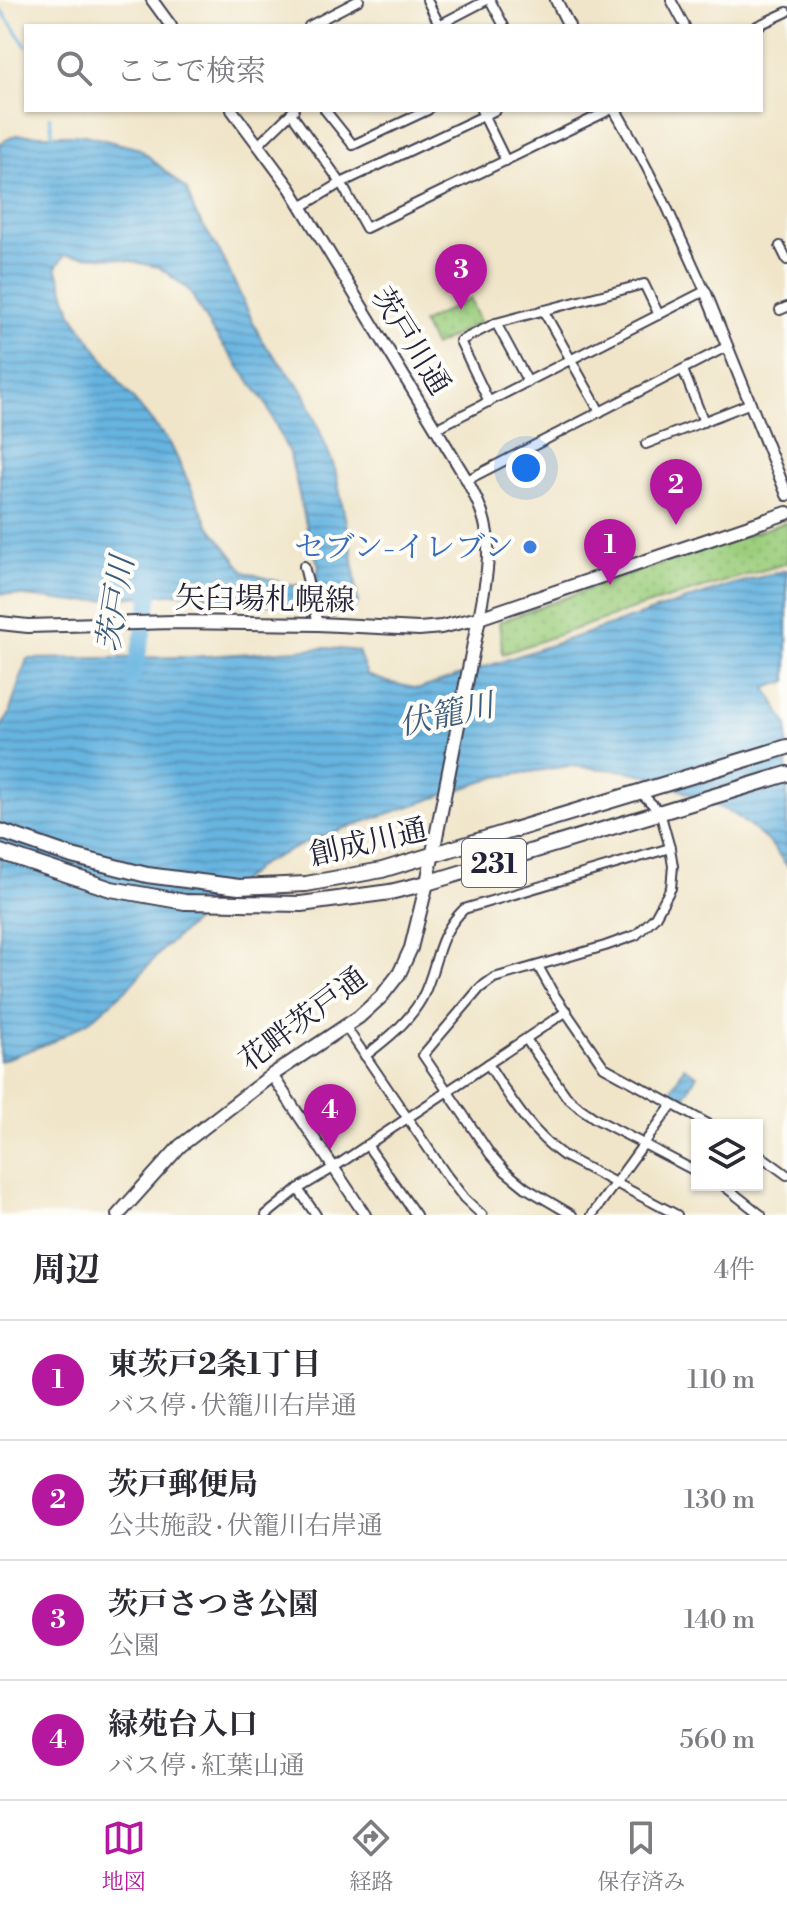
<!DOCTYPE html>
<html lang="ja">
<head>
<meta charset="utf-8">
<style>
  body { margin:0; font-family:"Libre Bodoni","Noto Serif JP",serif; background:#f7f7f7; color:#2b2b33 }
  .controls { position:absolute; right:24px; bottom:24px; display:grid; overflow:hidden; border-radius:0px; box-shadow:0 2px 6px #0004 }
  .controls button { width:72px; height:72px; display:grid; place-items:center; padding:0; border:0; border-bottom:2px solid #e1e1e2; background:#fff; color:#2b2b33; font:40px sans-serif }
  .you { position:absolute; left:526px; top:468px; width:28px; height:28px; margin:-20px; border:6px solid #fff; border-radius:50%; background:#1a73e8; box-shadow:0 0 0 12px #1a73e833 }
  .badge { display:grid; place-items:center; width:52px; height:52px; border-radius:50%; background:#b5179e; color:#fff; font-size:26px; font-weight:700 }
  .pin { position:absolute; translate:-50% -66px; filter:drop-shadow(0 2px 4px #0008) }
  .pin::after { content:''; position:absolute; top:42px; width:28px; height:24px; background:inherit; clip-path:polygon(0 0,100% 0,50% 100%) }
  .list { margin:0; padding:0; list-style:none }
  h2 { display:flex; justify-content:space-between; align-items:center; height:104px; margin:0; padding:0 32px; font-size:34px }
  h2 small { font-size:26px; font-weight:400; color:#7c7c81 }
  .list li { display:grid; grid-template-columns:52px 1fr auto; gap:24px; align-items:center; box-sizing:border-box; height:120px; padding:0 32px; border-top:2px solid #e1e1e2 }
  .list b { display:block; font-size:30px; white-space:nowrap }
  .list p { margin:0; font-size:26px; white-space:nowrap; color:#7c7c81 }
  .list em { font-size:26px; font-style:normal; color:#7c7c81 }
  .icon { flex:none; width:44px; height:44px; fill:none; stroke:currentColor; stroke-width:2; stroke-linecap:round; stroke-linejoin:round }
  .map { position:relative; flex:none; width:787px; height:1215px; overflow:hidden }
  .search { position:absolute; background:#fff; box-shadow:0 2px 6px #0004; left:24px; right:24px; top:24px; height:88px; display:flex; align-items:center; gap:20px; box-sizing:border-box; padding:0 28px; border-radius:0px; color:#7c7c81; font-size:30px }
  .sheet { height:584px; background:#fff }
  nav { display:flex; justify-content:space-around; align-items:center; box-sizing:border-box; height:112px; border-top:2px solid #e1e1e2; background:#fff; font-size:22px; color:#7c7c81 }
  nav a { display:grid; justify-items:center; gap:4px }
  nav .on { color:#b5179e }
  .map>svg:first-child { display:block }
  .park { fill:url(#park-dots); stroke:#5f785c; stroke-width:2 }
  .water { fill:url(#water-rules); stroke:#446b8e; stroke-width:2; fill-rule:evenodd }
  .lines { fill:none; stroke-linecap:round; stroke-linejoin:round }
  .stream { stroke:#66b4e0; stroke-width:3 }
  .river { stroke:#66b4e0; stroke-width:16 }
  .minor-casing { stroke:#413f50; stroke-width:12 }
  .tertiary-casing { stroke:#413f50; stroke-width:14 }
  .secondary-casing { stroke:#413f50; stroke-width:16 }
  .trunk-casing { stroke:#413f50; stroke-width:18 }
  .minor { stroke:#fff; stroke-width:8 }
  .tertiary { stroke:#fff; stroke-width:10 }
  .secondary { stroke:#fff; stroke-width:12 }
  .trunk { stroke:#fff; stroke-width:14 }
  .shop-dot { fill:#3f7fe0; stroke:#fdfcf7; stroke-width:3 }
  .labels { text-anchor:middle; stroke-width:8; stroke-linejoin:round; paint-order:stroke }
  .shield { fill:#fdfcf7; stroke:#646373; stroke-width:2 }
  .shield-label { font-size:28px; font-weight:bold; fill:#22223b }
  .street-label { font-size:30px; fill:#22223b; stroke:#fdfcf7 }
  .shop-label { font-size:30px; fill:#366cbe; stroke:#fdfcf7; text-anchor:end }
  .water-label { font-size:32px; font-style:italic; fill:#3d5c7d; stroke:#fdfcf7 }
</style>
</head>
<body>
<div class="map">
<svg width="787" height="1215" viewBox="0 0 787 1215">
  <defs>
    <pattern id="park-dots" width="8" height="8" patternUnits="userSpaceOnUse" patternTransform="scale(2)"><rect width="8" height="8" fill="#9cce7d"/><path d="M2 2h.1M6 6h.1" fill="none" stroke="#86b16d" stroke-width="1.8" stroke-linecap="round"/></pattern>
    <pattern id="water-rules" width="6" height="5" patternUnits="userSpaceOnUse" patternTransform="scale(2)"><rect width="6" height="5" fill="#66b4e0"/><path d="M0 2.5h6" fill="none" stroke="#5492b7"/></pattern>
  </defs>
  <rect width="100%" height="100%" fill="#fdfcf7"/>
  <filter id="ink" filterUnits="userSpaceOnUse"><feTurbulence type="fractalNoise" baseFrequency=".0125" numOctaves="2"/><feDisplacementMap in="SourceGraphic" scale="16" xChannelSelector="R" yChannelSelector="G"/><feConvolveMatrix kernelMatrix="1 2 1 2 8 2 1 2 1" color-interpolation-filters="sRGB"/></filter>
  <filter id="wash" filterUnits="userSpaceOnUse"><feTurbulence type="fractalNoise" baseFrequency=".006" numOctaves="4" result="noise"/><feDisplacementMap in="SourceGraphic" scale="32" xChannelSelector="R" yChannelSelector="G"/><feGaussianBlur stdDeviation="1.8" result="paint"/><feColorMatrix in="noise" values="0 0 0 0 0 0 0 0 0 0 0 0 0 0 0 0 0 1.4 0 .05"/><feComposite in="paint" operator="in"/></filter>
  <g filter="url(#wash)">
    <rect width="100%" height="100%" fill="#f0e5c9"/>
    <!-- park -->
    <g class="park">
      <polygon points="470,299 480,322 434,346 422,323"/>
      <polygon points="787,522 787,563 633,609 503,654 499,622 636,572"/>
    </g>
    <!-- water -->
    <g class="water">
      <path d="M16,135H85L140,149L187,190L195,213L220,252L262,341L304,392L335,469L352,552L358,603L353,609L320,612L180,593L76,602L0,593V143ZM65,255L116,258L159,267L189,290L211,329L265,402L290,455L310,542L319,566L316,581L293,586L245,572L208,524L170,443L124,388L72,314L56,267Z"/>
      <polygon points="787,570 787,681 766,688 787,725 787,866 770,843 734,814 650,776 627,771 569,766 497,777 316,838 261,864 162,950 128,988 91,1020 52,1042 0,1061 0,728 8,717 27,659 192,657 327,648 358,651 367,675 387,682 419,689 731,585"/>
      <polygon points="684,1067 697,1075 684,1098 671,1091"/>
    </g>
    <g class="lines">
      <!-- stream -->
      <g class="stream">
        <polyline points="0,8 26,46"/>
        <polyline points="50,117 53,137"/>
      </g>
      <!-- river -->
      <polyline class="river" points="132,679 147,617 152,576"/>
    </g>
  </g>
  <g filter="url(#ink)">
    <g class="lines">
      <!-- minor casing -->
      <g class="minor-casing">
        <g id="minor">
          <polyline points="427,0 440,26"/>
          <polyline points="490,0 504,26"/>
          <polyline points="671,0 685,26"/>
          <polyline points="309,26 359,0"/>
          <polyline points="437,26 487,0"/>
          <polyline points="757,26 787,12"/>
          <polyline points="325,110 353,145 428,110"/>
          <polyline points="481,110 506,161"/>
          <polyline points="291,113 341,183 366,228 610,110"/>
          <polyline points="258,145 294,110"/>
          <polyline points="301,207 341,183 496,110"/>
          <polyline points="780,246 787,260"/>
          <polyline points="543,310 600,412"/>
          <polyline points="780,310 787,307"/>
          <polyline points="496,323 528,382"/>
          <polyline points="683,370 704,422"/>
          <polyline points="489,402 460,341 496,323 644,284 659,315"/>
          <polyline points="437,428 705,291 664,201 637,149"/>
          <polyline points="646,444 751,403"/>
          <polyline points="467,480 728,346"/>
          <polyline points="304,566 318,624"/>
          <polyline points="538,966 553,993 604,1067 710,1125"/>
          <polyline points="345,1026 447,1176 464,1198 482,1215"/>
          <polyline points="526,1039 566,1096 580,1108 596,1119 697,1172"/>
          <path d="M365,1056C387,1039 408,1023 422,998C439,965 434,939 464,909L670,848"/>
          <path d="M488,1064C510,1098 530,1132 564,1156L677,1215"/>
          <polyline points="367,1145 416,1215"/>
          <polyline points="757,1153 787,1175"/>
          <polyline points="723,1185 761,1215"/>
          <polyline points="298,1189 316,1215"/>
          <polyline points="266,1215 298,1189 333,1168 567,1011"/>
          <polyline points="572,1215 526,1188 505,1171 490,1154 423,1055 480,988 494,978 605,946 636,935 655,917 671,888 673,866 670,848 660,812 640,792"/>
          <polyline points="592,1215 672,1105"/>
        </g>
      </g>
      <!-- tertiary casing -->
      <g class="tertiary-casing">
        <g id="tertiary">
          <polyline points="152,0 171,26"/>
          <polyline points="556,0 569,26"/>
          <path d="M232,110L290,188L467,480C475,496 483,511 486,528C492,554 484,592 479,618"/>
          <polyline points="615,110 637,149"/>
          <polyline points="705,291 787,495"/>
          <polyline points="272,1075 365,1215"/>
        </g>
      </g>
      <!-- secondary casing -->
      <g class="secondary-casing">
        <g id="secondary">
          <polyline points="0,623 28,626 173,622 318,624 419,629 441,627 479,618 787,513"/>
          <polyline points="118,1215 180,1146 272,1075 359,1017 381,997 399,974 411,948 427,883 479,618"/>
        </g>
      </g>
      <!-- trunk casing -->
      <g class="trunk-casing">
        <g id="trunk">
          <polyline points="0,831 72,856 147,875 239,887 306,884 382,870 787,747"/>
          <polyline points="0,852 111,889 185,902 301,904 390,892 427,883 787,774"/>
        </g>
      </g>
      <!-- minor -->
      <use href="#minor" class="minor"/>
      <!-- tertiary -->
      <use href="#tertiary" class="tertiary"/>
      <!-- secondary -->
      <use href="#secondary" class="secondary"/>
      <!-- trunk -->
      <use href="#trunk" class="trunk"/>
    </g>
  </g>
  <!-- markers -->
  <circle class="shop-dot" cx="530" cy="547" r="8"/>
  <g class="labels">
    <!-- shield labels -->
    <rect class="shield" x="462" y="839" width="64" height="48" rx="6"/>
    <g class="shield-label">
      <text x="494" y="873">231</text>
    </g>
    <!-- street labels -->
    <g class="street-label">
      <text transform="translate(411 341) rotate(58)" y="10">茨戸川通</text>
      <text transform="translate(265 599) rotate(1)" y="10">矢臼場札幌線</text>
      <text transform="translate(368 842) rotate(-13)" y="10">創成川通</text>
      <text transform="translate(303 1019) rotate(-37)" y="10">花畔茨戸通</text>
    </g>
    <!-- shop labels -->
    <g class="shop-label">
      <text x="514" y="557">セブン-イレブン</text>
    </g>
    <!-- water labels -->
    <g class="water-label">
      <text transform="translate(115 604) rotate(-81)" y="11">茨戸川</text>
      <text transform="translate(446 714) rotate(-12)" y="11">伏籠川</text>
    </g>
  </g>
</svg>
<div class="controls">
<button><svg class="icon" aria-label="layers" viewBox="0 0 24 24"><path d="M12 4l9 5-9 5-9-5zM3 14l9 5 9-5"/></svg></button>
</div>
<div class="you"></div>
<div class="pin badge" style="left:610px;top:585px">1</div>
<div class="pin badge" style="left:676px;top:525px">2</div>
<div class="pin badge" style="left:461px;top:310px">3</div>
<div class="pin badge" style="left:330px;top:1150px">4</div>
<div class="search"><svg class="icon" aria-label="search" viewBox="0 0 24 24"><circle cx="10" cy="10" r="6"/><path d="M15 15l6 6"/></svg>ここで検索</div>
</div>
<section class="sheet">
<h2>周辺<small>4件</small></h2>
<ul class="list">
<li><span class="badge">1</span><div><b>東茨戸2条1丁目</b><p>バス停 · 伏籠川右岸通</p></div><em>110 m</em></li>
<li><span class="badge">2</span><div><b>茨戸郵便局</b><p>公共施設 · 伏籠川右岸通</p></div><em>130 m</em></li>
<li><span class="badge">3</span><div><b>茨戸さつき公園</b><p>公園</p></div><em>140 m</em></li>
<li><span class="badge">4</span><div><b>緑苑台入口</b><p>バス停 · 紅葉山通</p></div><em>560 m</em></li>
</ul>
</section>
<nav>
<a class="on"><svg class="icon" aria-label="map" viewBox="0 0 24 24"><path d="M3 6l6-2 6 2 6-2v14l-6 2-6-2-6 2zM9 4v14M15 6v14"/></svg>地図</a>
<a><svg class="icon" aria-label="directions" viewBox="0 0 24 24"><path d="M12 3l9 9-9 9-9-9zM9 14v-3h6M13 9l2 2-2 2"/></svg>経路</a>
<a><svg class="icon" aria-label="saved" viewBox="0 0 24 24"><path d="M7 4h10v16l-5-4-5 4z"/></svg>保存済み</a>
</nav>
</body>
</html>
